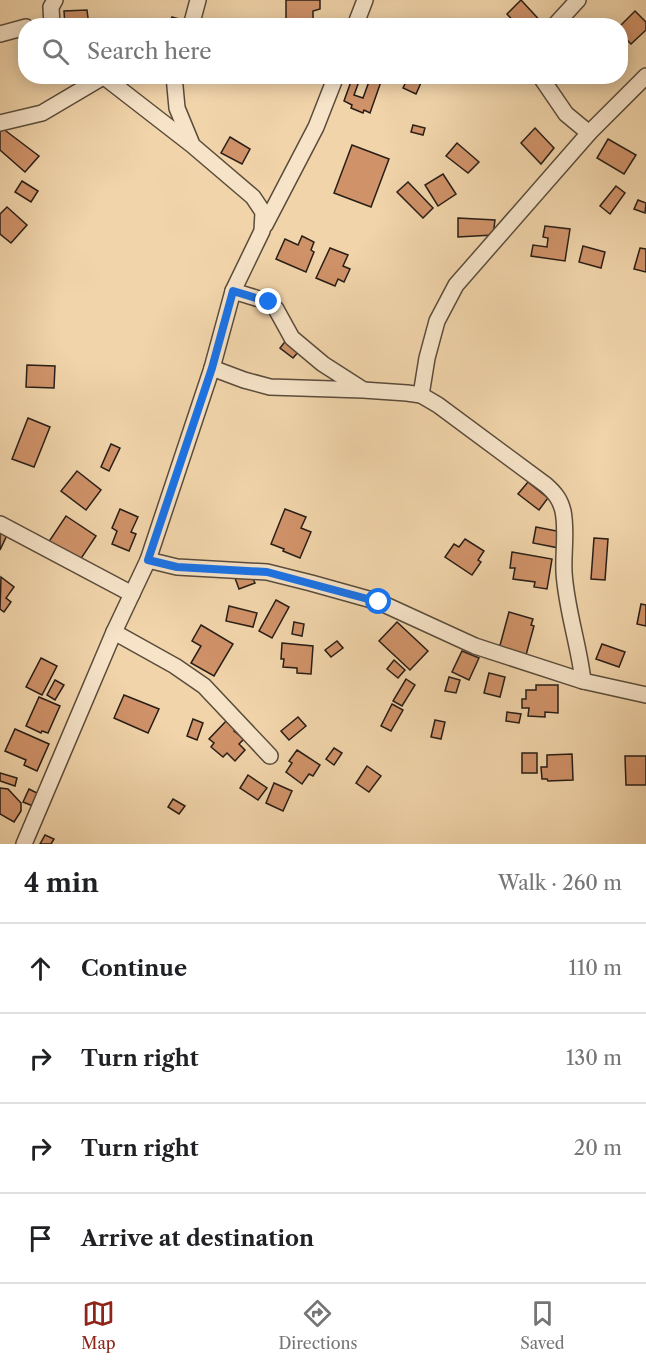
<!DOCTYPE html>
<html lang="en">
<head>
<meta charset="utf-8">
<style>
  body { margin:0; font-family:"Libre Caslon Text",serif; background:#f6f6f6; color:#202124 }
  .stop { position:absolute; width:18px; height:18px; margin:-14px; border:4px solid #1a73e8; border-radius:50%; background:#fff }
  .stop.end { background:#1a73e8; border-color:#fff; box-shadow:0 2px 6px #0008 }
  .list { margin:0; padding:0; list-style:none }
  h2 { display:flex; justify-content:space-between; align-items:center; height:78px; margin:0; padding:0 24px; font-size:26px }
  h2 small { font-size:20px; font-weight:400; color:#757577 }
  .list li { display:grid; grid-template-columns:39px 1fr auto; gap:18px; align-items:center; box-sizing:border-box; height:90px; padding:0 24px; border-top:2px solid #e0e0e0 }
  .list b { display:block; font-size:22px; white-space:nowrap }
  .list em { font-size:20px; font-style:normal; color:#757577 }
  .icon { flex:none; width:33px; height:33px; fill:none; stroke:currentColor; stroke-width:2; stroke-linecap:round; stroke-linejoin:round }
  .map { position:relative; flex:none; width:646px; height:844px; overflow:hidden }
  .search { position:absolute; background:#fff; box-shadow:0 3px 15px #0003; left:18px; right:18px; top:18px; height:66px; display:flex; align-items:center; gap:15px; box-sizing:border-box; padding:0 21px; border-radius:24px; color:#757577; font-size:22px }
  .sheet { height:438px; background:#fff }
  nav { display:flex; justify-content:space-around; align-items:center; box-sizing:border-box; height:84px; border-top:2px solid #e0e0e0; background:#fff; font-size:16px; color:#757577 }
  nav a { display:grid; justify-items:center; gap:3px }
  nav .on { color:#8f2418 }
  .map>svg:first-child { display:block }
  .building { fill:#d09269; stroke:#281e16; stroke-width:1.5 }
  .lines { fill:none; stroke-linecap:round; stroke-linejoin:round }
  .street-casing { stroke:#5a4c3b; stroke-width:18 }
  .street { stroke:#f6e3c8; stroke-width:15 }
  .route { stroke:#1a73e8; stroke-width:8 }
</style>
</head>
<body>
<div class="map">
<svg width="646" height="844" viewBox="0 0 646 844">
  <rect width="100%" height="100%" fill="#f1d4aa"/>
  <filter id="stains"><feTurbulence type="fractalNoise" baseFrequency=".00333" numOctaves="4"/><feColorMatrix values="0 0 0 0 .2 0 0 0 0 .09 0 0 0 0 .02 0 0 0 .5 -.17"/></filter>
  <radialGradient id="worn" r=".72"><stop offset=".6" stop-color="#630" stop-opacity="0"/><stop offset="1" stop-color="#630" stop-opacity=".3"/></radialGradient>
  <!-- building -->
  <g class="building">
    <polygon points="286,0 320,0 320,9 313,11 313,19 307,19 307,26 295,26 295,19 286,19"/>
    <polygon points="521,0 545,26 518,26 507,14"/>
    <polygon points="87,10 89,26 65,26 64,11"/>
    <polygon points="635,11 646,22 646,30 631,44 620,33 620,26"/>
    <polygon points="172,17 186,21 184,26 169,25"/>
    <polygon points="353,76 361,76 354,95 363,98 371,76 383,76 370,113 364,110 363,113 351,108 352,105 344,101"/>
    <polygon points="409,76 424,76 416,94 403,88"/>
    <polygon points="413,125 425,128 423,135 411,132"/>
    <polygon points="2,128 39,156 25,172 0,150 0,131"/>
    <polygon points="535,128 554,148 541,164 521,143"/>
    <polygon points="230,137 250,149 242,164 221,153"/>
    <polygon points="608,139 636,155 624,174 597,158"/>
    <polygon points="457,143 479,162 468,173 446,156"/>
    <polygon points="352,145 389,159 371,207 334,193"/>
    <polygon points="443,174 456,194 438,206 425,185"/>
    <polygon points="22,181 38,191 31,202 15,192"/>
    <polygon points="408,182 433,208 423,218 397,192"/>
    <polygon points="616,186 625,193 610,214 600,206"/>
    <polygon points="638,200 646,203 645,213 634,209"/>
    <polygon points="7,207 27,225 11,243 0,234 0,214"/>
    <polygon points="458,218 495,220 493,235 458,237"/>
    <polygon points="545,226 570,229 565,261 531,256 533,245 547,247 548,238 543,237"/>
    <polygon points="302,236 314,242 311,250 314,252 306,272 276,259 285,239 298,245"/>
    <polygon points="583,246 605,252 601,268 579,262"/>
    <polygon points="330,248 348,255 343,266 350,269 344,282 338,279 335,286 316,278"/>
    <polygon points="640,248 646,249 646,272 634,269"/>
    <polygon points="287,339 300,350 293,358 280,348"/>
    <polygon points="27,365 55,366 54,388 26,387"/>
    <polygon points="28,418 50,427 34,467 12,459"/>
    <polygon points="111,444 120,448 109,471 101,467"/>
    <polygon points="77,471 101,490 86,510 61,491"/>
    <polygon points="528,482 548,498 539,510 518,494"/>
    <polygon points="120,509 138,517 131,532 136,534 129,551 112,544 117,531 112,528"/>
    <polygon points="285,509 306,517 301,528 311,532 300,558 283,551 284,549 271,544"/>
    <polygon points="66,516 96,536 78,563 48,543"/>
    <polygon points="0,526 9,531 0,550"/>
    <polygon points="536,527 562,532 559,548 533,543"/>
    <polygon points="594,538 608,539 605,580 591,579"/>
    <polygon points="465,539 484,551 478,560 481,562 472,575 445,557 454,544 459,547"/>
    <polygon points="512,552 552,559 547,589 534,587 535,582 513,579 515,568 510,568"/>
    <polygon points="250,572 255,583 239,589 235,578"/>
    <polygon points="1,577 14,587 6,598 11,602 4,612 0,609"/>
    <polygon points="276,600 289,607 272,638 259,631"/>
    <polygon points="641,604 646,605 646,626 637,624"/>
    <polygon points="229,606 257,613 253,627 226,621"/>
    <polygon points="509,612 533,619 531,625 534,626 526,655 499,649"/>
    <polygon points="294,622 304,624 302,636 292,634"/>
    <polygon points="397,622 428,651 410,670 379,641"/>
    <polygon points="201,625 233,644 214,676 191,663 201,646 192,641"/>
    <polygon points="337,641 343,648 331,657 325,650"/>
    <polygon points="282,643 313,646 311,674 297,673 297,668 283,667 284,659 281,659"/>
    <polygon points="602,644 625,652 619,667 596,659"/>
    <polygon points="462,651 479,658 469,680 452,672"/>
    <polygon points="41,658 57,666 42,695 26,687"/>
    <polygon points="394,660 405,670 398,678 387,669"/>
    <polygon points="489,673 505,677 500,697 484,693"/>
    <polygon points="449,677 460,680 456,693 445,691"/>
    <polygon points="406,679 415,685 402,706 393,701"/>
    <polygon points="55,680 64,685 55,700 47,695"/>
    <polygon points="536,685 558,685 558,713 545,712 545,717 528,716 529,708 522,708 522,699 526,699 526,690 536,690"/>
    <polygon points="124,695 159,709 148,733 114,718"/>
    <polygon points="39,697 60,706 48,733 42,731 41,733 26,726"/>
    <polygon points="392,704 403,710 391,731 381,726"/>
    <polygon points="507,712 521,714 519,723 506,721"/>
    <polygon points="298,717 306,726 289,740 281,731"/>
    <polygon points="193,719 203,723 197,740 187,736"/>
    <polygon points="228,719 237,727 234,731 244,739 239,744 245,750 235,761 227,753 223,757 211,747 214,743 209,739"/>
    <polygon points="435,720 445,722 441,739 431,737"/>
    <polygon points="15,729 49,744 37,771 24,765 26,760 5,751"/>
    <polygon points="334,748 342,753 334,765 326,759"/>
    <polygon points="297,750 320,765 313,776 309,774 302,784 286,772 292,763 289,761"/>
    <rect x="522" y="753" width="15" height="20"/>
    <polygon points="572,754 573,780 548,781 547,779 542,779 541,767 547,767 547,755"/>
    <polygon points="625,756 646,756 646,785 626,785"/>
    <polygon points="367,766 381,776 369,792 356,783"/>
    <polygon points="0,773 17,778 15,786 0,781"/>
    <polygon points="248,775 267,788 258,800 240,788"/>
    <polygon points="274,783 292,791 283,811 266,803"/>
    <polygon points="0,788 8,789 21,803 21,811 14,822 0,814"/>
    <polygon points="29,789 39,794 33,806 23,802"/>
    <polygon points="173,799 185,806 179,814 168,807"/>
    <polygon points="45,835 54,839 51,844 40,844"/>
  </g>
  <g class="lines">
    <!-- street casing -->
    <g class="street-casing">
      <g id="street">
        <polyline points="52,26 51,7 55,0"/>
        <polyline points="191,26 198,0"/>
        <polyline points="355,26 365,0"/>
        <polyline points="554,26 578,0"/>
        <polyline points="0,34 26,27"/>
        <polyline points="174,76 177,108 191,142"/>
        <polyline points="540,76 566,114 589,133"/>
        <polyline points="0,123 42,113 103,77"/>
        <polyline points="265,225 316,127 336,76"/>
        <polyline points="233,291 269,302 276,309 292,338 323,364 362,389"/>
        <path d="M212,368L244,380L270,387L363,390L407,393L421,395L438,405L546,485C555,493 560,499 563,511C567,531 563,552 564,572C566,608 579,645 583,681"/>
        <polyline points="421,395 427,358 437,321 456,285 589,133 646,76"/>
        <polyline points="0,524 132,594"/>
        <polyline points="148,560 177,567 267,572 311,583 379,602 475,646 583,681 646,695"/>
        <polyline points="114,632 175,666 204,686 270,756"/>
        <polyline points="24,844 114,632 148,560 212,368 233,291 262,231 263,212 253,197 192,145 103,76"/>
      </g>
    </g>
    <!-- street -->
    <use href="#street" class="street"/>
  </g>
  <g class="lines">
    <!-- route -->
    <polyline class="route" points="269,302 233,291 212,368 148,560 177,567 267,572 379,602"/>
  </g>
  <rect width="100%" height="100%" filter="url(#stains)"/>
  <rect width="100%" height="100%" fill="url(#worn)"/>
</svg>
<div class="stop" style="left:379px;top:602px"></div>
<div class="stop end" style="left:269px;top:302px"></div>
<div class="search"><svg class="icon" aria-label="search" viewBox="0 0 24 24"><circle cx="10" cy="10" r="6"/><path d="M15 15l6 6"/></svg>Search here</div>
</div>
<section class="sheet">
<h2>4 min<small>Walk · 260 m</small></h2>
<ul class="list">
<li><svg class="icon" aria-label="ahead" viewBox="0 0 24 24"><path d="M12 20V5M6 11l6-6 6 6"/></svg><div><b>Continue</b></div><em>110 m</em></li>
<li><svg class="icon" aria-label="right" viewBox="0 0 24 24"><path d="M7 20v-9h11M14 6l5 5-5 5"/></svg><div><b>Turn right</b></div><em>130 m</em></li>
<li><svg class="icon" aria-label="right" viewBox="0 0 24 24"><path d="M7 20v-9h11M14 6l5 5-5 5"/></svg><div><b>Turn right</b></div><em>20 m</em></li>
<li><svg class="icon" aria-label="arrive" viewBox="0 0 24 24"><path d="M6 21V4h12l-3 4 3 4H6"/></svg><div><b>Arrive at destination</b></div></li>
</ul>
</section>
<nav>
<a class="on"><svg class="icon" aria-label="map" viewBox="0 0 24 24"><path d="M3 6l6-2 6 2 6-2v14l-6 2-6-2-6 2zM9 4v14M15 6v14"/></svg>Map</a>
<a><svg class="icon" aria-label="directions" viewBox="0 0 24 24"><path d="M12 3l9 9-9 9-9-9zM9 14v-3h6M13 9l2 2-2 2"/></svg>Directions</a>
<a><svg class="icon" aria-label="saved" viewBox="0 0 24 24"><path d="M7 4h10v16l-5-4-5 4z"/></svg>Saved</a>
</nav>
</body>
</html>
